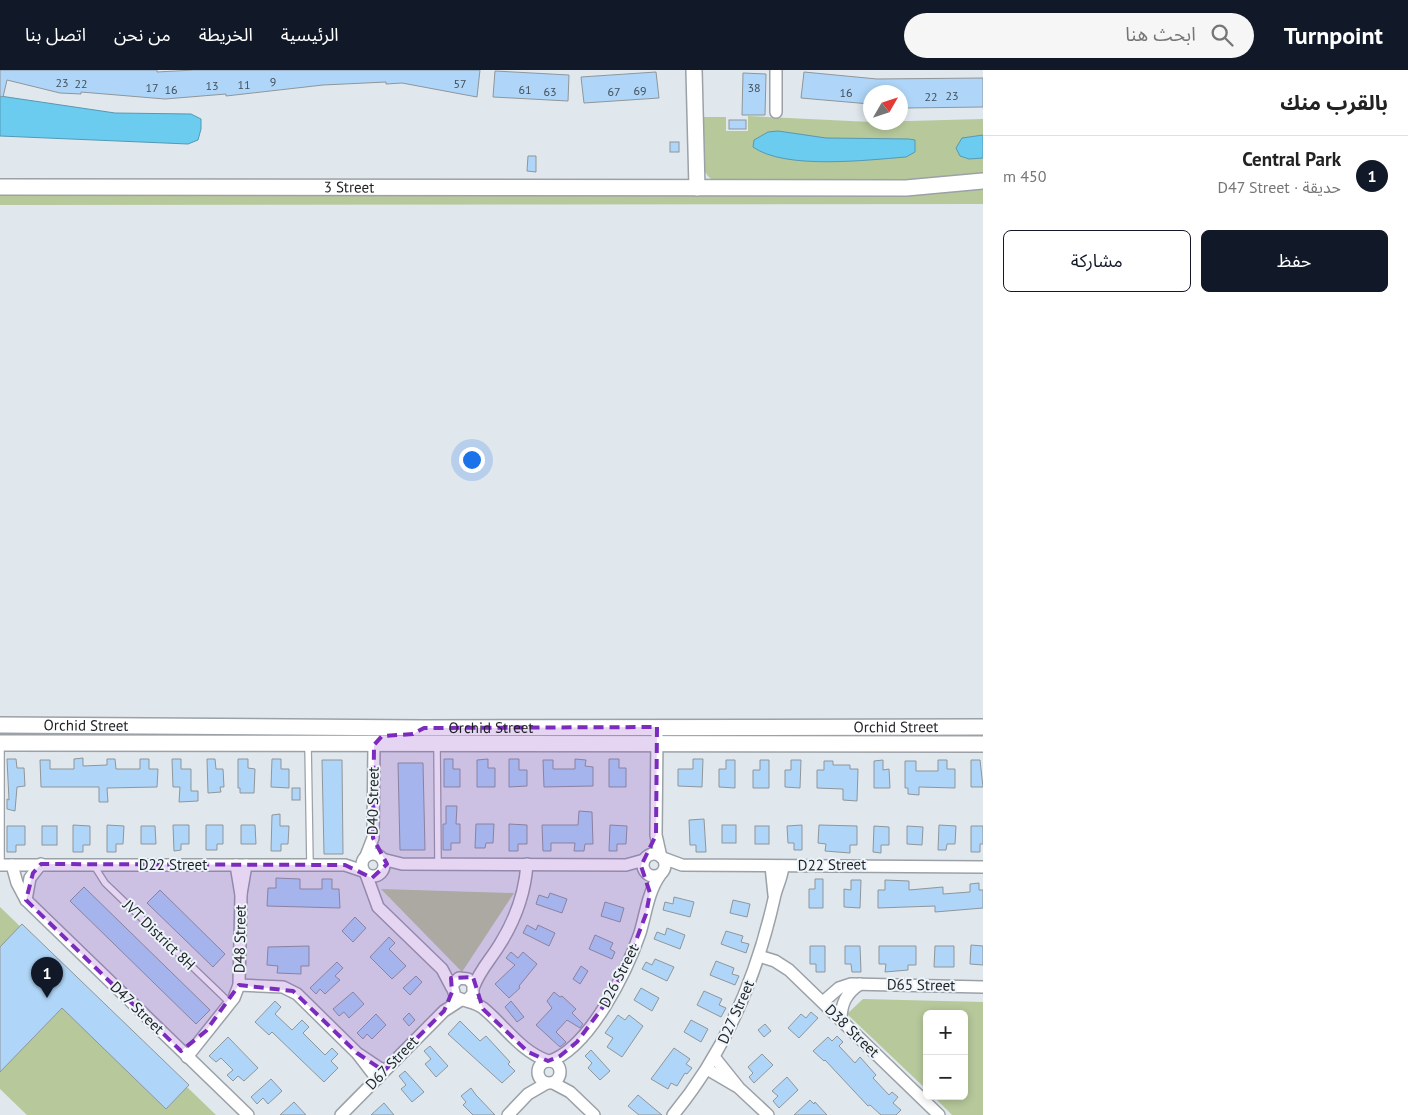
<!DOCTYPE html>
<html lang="ar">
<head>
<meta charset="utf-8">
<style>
  body { margin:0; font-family:"PT Sans","Noto Sans Arabic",sans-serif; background:#f6f6f6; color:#222; direction:rtl }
  .controls { position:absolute; right:15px; bottom:15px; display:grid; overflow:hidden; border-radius:8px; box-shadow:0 2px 8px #0003 }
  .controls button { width:45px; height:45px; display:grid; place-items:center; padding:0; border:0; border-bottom:1px solid #e0e0e0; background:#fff; color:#222; font:25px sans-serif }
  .compass { position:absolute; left:863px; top:15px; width:45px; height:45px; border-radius:50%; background:#fff; box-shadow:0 2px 8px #0003; rotate:51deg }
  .you { position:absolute; left:471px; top:389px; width:18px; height:18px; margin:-12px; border:4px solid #fff; border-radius:50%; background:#1a73e8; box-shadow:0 0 0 8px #1a73e833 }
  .badge { display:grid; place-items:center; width:32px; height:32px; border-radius:50%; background:#111827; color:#fff; font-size:16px; font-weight:700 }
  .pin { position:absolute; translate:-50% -41px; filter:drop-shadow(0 1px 2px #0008) }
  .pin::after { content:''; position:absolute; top:26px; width:18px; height:15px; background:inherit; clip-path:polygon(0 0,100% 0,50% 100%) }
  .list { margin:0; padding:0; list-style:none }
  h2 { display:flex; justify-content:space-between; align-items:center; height:65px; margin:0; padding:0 20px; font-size:21px }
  h2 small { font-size:16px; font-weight:400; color:#767676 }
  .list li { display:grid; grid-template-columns:32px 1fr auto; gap:15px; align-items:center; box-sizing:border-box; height:80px; padding:0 20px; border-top:1px solid #e0e0e0 }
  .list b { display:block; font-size:19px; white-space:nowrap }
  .list p { margin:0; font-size:16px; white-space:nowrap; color:#767676 }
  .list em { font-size:16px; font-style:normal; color:#767676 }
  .actions { display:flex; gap:10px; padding:15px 20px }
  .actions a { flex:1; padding:11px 0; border:1px solid #111827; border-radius:8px; text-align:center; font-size:18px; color:#111827 }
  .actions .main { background:#111827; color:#fff }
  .icon { flex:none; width:28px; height:28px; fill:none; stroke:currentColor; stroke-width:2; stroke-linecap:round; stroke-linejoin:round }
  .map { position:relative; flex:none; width:983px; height:1045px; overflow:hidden; direction:ltr }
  header { display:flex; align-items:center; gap:30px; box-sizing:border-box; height:70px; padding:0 25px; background:#111827; color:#fff }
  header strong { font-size:24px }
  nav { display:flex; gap:28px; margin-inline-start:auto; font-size:18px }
  .search { width:350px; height:45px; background:#f6f6f6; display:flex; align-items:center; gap:12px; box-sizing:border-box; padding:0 18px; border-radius:28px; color:#767676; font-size:19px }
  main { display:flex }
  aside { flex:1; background:#fff }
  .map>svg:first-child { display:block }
  .green { fill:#b7c89b }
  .water { fill:#6bccf0; stroke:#5499b3 }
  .building { fill:#afd6f8; stroke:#8f969b }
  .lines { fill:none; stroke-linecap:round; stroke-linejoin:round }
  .service-casing { stroke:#9ba1a7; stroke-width:8 }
  .minor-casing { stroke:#9ba1a7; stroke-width:14 }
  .tertiary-casing { stroke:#9ba1a7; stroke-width:18 }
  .service { stroke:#fff; stroke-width:5.5 }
  .minor { stroke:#fff; stroke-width:11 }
  .tertiary { stroke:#fff; stroke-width:15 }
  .marked { fill:#7b2cbf; fill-opacity:0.2; stroke:#7b2cbf; stroke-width:4; stroke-dasharray:10 6; stroke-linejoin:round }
  .labels { text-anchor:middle; stroke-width:4; stroke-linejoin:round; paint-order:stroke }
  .number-label { font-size:12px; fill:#434f59 }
  .street-label { font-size:15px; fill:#1f2224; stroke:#edf4fa }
</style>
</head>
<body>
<header>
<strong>Turnpoint</strong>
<div class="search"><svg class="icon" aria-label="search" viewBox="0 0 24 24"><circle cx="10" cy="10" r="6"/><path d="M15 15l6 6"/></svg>ابحث هنا</div>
<nav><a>الرئيسية</a><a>الخريطة</a><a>من نحن</a><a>اتصل بنا</a></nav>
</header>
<main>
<aside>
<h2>بالقرب منك<small></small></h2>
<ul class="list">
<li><span class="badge">1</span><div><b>Central Park</b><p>حديقة · D47 Street</p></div><em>450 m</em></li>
</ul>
<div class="actions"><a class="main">حفظ</a><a>مشاركة</a></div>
</aside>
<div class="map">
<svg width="983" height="1045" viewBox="0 0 983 1045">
  <rect width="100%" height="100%" fill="#e0e7ed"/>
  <!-- green -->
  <g class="green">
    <path d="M748,46L871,52L983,49V105L920,111H715C695,103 702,66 702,47H726V61H748Z"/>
    <polygon points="0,117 983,118 983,134 0,135"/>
    <polygon points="381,819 514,823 462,902"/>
    <polygon points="0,837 216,1045 27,1045 0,1019"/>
    <polygon points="863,929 983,932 983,1045 952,1045 933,1026 964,1026 964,944 927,944 927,1020 847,944"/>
  </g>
  <!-- water -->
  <g class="water">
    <polygon points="0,26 115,43 191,44 201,49 201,59 198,70 188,74 0,66"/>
    <path d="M778,61L826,68L909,69L915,70V82L906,87C867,90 785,100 753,77L754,70L768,62Z"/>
    <polygon points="983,65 983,88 969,89 960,86 956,78 962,68"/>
  </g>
  <!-- building -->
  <g class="building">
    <polygon points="0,0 157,0 157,2 194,0 480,0 477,27 402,13 386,14 386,12 323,15 226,26 226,24 165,29 81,22 81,24 60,23 7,10 3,27 0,26"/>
    <polygon points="495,1 569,5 568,31 493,27"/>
    <polygon points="656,2 659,28 584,33 581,7"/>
    <polygon points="804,2 877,9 983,8 983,37 905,38 905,35 900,35 900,22 870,22 870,34 801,28"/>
    <polygon points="743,3 766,4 765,45 742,45"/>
    <rect x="729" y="50" width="17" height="9"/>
    <rect x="670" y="72" width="9" height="10"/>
    <polygon points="528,86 536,86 536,102 527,101"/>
    <polygon points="83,688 83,696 107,695 107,689 115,689 116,699 140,699 140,689 149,689 149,699 158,699 157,717 107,718 108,732 99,732 99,717 41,717 40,690 50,690 50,699 74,699 74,689"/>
    <polygon points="7,689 16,689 17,698 24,698 25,716 17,717 15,741 7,739 7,729 9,730"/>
    <polygon points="172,689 181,689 181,699 191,699 191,721 198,721 198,731 179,732 180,717 173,717"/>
    <polygon points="207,689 215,689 216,699 223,699 224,717 220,717 221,722 208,723"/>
    <polygon points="238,689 248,689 248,698 255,699 254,723 240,723 240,718 238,718"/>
    <polygon points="272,689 281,689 281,699 289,699 289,718 271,717"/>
    <polygon points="444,689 453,689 453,699 460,699 460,717 444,717"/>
    <polygon points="488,689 488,698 495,698 495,717 477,717 477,690"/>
    <polygon points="509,689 519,689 519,700 527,700 527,716 509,717"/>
    <polygon points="575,689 586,690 585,696 593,697 593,716 544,717 543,690 553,690 553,699 575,699"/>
    <polygon points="609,689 619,689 619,698 626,698 626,717 609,717"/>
    <polygon points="693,689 703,689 702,717 678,716 678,699 693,699"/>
    <polygon points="322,690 342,690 343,784 324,784"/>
    <polygon points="726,690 735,690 735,718 719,717 719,699 726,699"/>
    <polygon points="760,690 769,690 769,718 753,718 753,700 760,700"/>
    <polygon points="791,690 801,690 800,718 785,717 785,700 791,700"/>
    <polygon points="883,690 883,700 889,699 890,718 874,718 874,691"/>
    <polygon points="938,690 947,690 947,699 955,699 955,718 919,717 919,725 908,724 908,718 905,718 905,691 916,691 916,701 938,701"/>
    <polygon points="971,690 980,690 983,717 971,717"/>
    <polygon points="824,691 833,691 833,695 850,695 850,699 858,699 857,731 843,730 843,719 817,718 817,700 824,700"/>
    <polygon points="398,693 423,693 425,780 400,780"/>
    <rect x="292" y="718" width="8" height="12"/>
    <polygon points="446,736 457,736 456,754 460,754 460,773 451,773 451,780 443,780 443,754 446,754"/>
    <polygon points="579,741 592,742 593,774 585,774 584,781 574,781 575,773 551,773 551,781 543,781 542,755 578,755"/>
    <polygon points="280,744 280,756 289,756 288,774 281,774 281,781 271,781 272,745"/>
    <polygon points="704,749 706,782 696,782 696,775 690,775 689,750"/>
    <polygon points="476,754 494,754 493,773 486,773 485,778 475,778"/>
    <polygon points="509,754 527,755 527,774 518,774 518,781 509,781"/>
    <polygon points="73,755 90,756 90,775 83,775 83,782 73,782"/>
    <polygon points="107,755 124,756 123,774 116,774 116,782 107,782"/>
    <polygon points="173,755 189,755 189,774 181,774 181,780 174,781"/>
    <polygon points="206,755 223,755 223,774 217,774 217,780 206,780"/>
    <polygon points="241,755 255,755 256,774 241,774"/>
    <polygon points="610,755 627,756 626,774 617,774 617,781 609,781"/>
    <rect x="722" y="755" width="14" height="18"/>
    <polygon points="802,755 802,780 794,780 794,773 788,773 787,756"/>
    <polygon points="819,755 857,756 857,775 850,775 850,783 825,781 826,774 818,773"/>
    <polygon points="939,755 956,756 955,774 947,774 946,780 938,780"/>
    <polygon points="7,756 25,756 25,775 16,775 16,782 7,782"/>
    <rect x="42" y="756" width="15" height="19"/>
    <polygon points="141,756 155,756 156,774 141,774"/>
    <rect x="755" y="756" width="14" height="18"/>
    <polygon points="874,756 889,757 889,775 881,775 881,783 873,782"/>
    <polygon points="907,756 923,757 922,775 907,774"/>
    <polygon points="971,756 983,756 983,774 980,774 980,782 971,782"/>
    <polygon points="276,808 300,809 300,819 322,819 322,809 332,809 332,819 339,819 340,838 267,836 268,818 276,818"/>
    <polygon points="815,809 823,809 823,838 809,838 809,819 815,819"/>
    <polygon points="851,810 861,810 860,838 844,837 844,819 851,820"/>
    <polygon points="885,810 909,811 909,820 943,817 943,824 970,822 970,814 979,813 979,820 983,820 983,838 935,842 935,836 878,838 878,820 885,820"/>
    <polygon points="84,817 210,940 196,954 70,831"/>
    <polygon points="160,820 225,884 213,897 147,833"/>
    <polygon points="550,823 567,829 562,843 536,834 539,825 548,828"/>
    <polygon points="674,827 694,832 690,847 663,840 665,832 673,834"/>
    <polygon points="733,830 750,834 747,847 730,843"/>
    <polygon points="605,832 624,838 620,852 601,846"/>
    <polygon points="355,847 366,858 353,872 342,861"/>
    <polygon points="22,854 189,1015 166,1039 62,938 0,1002 0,877"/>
    <polygon points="527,855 536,860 538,855 555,863 549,876 523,863"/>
    <polygon points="667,858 685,865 680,879 654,869 657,862 665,865"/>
    <polygon points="726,861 743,866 741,872 749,874 746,883 721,874"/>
    <polygon points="595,865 613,873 610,879 615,882 612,889 589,879"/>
    <polygon points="389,867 395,873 389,879 406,896 392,909 370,887"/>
    <polygon points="971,875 983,876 983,895 970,894"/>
    <polygon points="309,876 309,896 301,896 301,904 277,903 278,896 267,895 268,877"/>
    <polygon points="810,876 825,876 825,902 816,902 816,894 810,894"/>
    <polygon points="845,876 860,876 861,902 852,902 851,894 845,894"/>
    <polygon points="879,876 916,876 916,895 908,895 908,900 885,902 886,894 879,894"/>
    <polygon points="935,876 954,876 954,897 934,897"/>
    <polygon points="511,882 518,888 523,882 537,894 519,916 520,918 509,928 495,914 515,895 506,888"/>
    <polygon points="655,889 674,897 667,911 642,899 646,892 652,895"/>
    <polygon points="716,891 734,898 732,904 739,906 735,915 710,905"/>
    <polygon points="337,892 343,898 335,906 340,910 325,924 320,919 316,924 310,918"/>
    <polygon points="581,896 588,901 580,914 573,909"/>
    <polygon points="416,906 422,912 410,925 403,918"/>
    <polygon points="641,918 659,928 652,941 634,930"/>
    <polygon points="704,921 722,929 719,935 726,938 721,947 697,935"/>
    <polygon points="353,922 364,934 349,948 344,942 339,946 333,939"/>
    <polygon points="554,922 560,927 562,926 576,939 572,943 583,954 580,958 567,950 556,962 566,972 560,977 536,955 552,938 547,931"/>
    <polygon points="275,931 281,937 275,944 292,960 302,950 309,957 303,963 325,985 332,978 338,984 331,991 338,998 324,1012 272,962 269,965 255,952"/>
    <polygon points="511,931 524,947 517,952 505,937"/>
    <polygon points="811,942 818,948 799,968 788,958 801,944 806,948"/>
    <polygon points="409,943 415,950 409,956 403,949"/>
    <polygon points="376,944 386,955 372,969 367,964 363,969 357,963"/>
    <polygon points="618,945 625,950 629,945 643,956 622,987 607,977 613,968 605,963"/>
    <polygon points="691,950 708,959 701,972 684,962"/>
    <polygon points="460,951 480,971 486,966 510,992 508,994 515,1001 502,1013 448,964"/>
    <polygon points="765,954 771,961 764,967 758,960"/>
    <polygon points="837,966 843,972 839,976 855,993 860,987 876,1005 873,1008 889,1025 892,1022 898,1027 893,1033 901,1040 896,1045 881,1045 870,1035 868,1036 825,990 824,991 813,981 828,967 832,971"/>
    <polygon points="228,967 258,998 244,1011 238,1006 233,1011 227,1005 233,1000 221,988 216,992 209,986"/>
    <polygon points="430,976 448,996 436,1007 425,994 431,989 424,981"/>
    <polygon points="674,978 690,989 686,994 692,998 687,1004 685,1003 677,1016 671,1013 668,1019 651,1009"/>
    <polygon points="591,980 610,1001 600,1010 588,998 592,993 585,986"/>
    <polygon points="762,984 773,995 754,1013 749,1007 753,1003 748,997"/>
    <polygon points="405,1001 424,1022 412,1032 401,1019 406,1015 399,1006"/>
    <polygon points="787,1007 798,1020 779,1038 773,1031 778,1026 772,1021"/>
    <polygon points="271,1009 282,1021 268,1034 263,1028 257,1034 251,1027"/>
    <polygon points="471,1018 476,1025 495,1045 473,1045 463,1035 466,1032 461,1026"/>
    <polygon points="638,1025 662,1045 639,1045 628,1036"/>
    <polygon points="810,1030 814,1034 815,1032 827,1045 794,1045"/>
    <polygon points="294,1032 306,1045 280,1045"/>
    <polygon points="384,1033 394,1045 371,1045"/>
  </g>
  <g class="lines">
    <!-- service casing -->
    <g class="service-casing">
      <g id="service">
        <polyline points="308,674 310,795"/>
        <polyline points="1,675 1,795"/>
        <polyline points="437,675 438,794"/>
        <polyline points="93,794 105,813 230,933"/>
      </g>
    </g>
    <!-- minor casing -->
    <g class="minor-casing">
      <g id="minor">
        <polyline points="776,42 776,0"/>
        <polyline points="657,666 656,765 661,787"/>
        <circle cx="654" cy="795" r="11"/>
        <circle cx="373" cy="795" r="11"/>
        <polyline points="366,786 373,768 374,675"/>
        <polyline points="663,788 682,795 983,797"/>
        <polyline points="382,789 402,794 626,795 644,790"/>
        <polyline points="0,795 345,795 363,801"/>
        <polyline points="12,795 17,813 26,830 248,1045"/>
        <polyline points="771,796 774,825"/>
        <polyline points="366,804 378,837 442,899 452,918"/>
        <polyline points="241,824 246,795"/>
        <polyline points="26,830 30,808 41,794"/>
        <polyline points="759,886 775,891 789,900 939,1045"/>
        <polyline points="239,915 283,917 297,924 357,983 377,1009"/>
        <path d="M474,916C480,900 491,889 500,874C515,850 525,823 527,794"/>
        <path d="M467,930L473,924V914L468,909L459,908L452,915L455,926C463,932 474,931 483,938C505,956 520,981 548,991"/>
        <polyline points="823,932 839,918 851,914 983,917"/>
        <path d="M841,950C841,934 846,923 860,914"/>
        <polyline points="360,985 384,1001"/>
        <polyline points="187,987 234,928 239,915 241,825 236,795"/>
        <polyline points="715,988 739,1018 768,1045"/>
        <circle cx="549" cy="1002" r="11"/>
        <path d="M550,991C590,977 627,901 640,863C646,843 648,822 660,805"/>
        <polyline points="707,999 736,1016"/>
        <polyline points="553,1013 570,1022 594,1045"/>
        <polyline points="341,1045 444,941 461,930"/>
        <polyline points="508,1045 528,1024 547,1013"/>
        <path d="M673,1045C725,982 756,909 774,829C776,818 782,808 783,796"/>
      </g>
    </g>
    <!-- tertiary casing -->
    <g class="tertiary-casing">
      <g id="tertiary">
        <polyline points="694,0 697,118"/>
        <path id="s1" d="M0,117L906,118L983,111"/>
        <path id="s2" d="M0,655L424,658L983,657"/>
        <polyline points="0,673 983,674"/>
      </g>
    </g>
    <!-- service -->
    <use href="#service" class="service"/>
    <!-- minor -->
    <use href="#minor" class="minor"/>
    <!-- tertiary -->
    <use href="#tertiary" class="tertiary"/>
  </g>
  <!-- marked area -->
  <path class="marked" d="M657,657L656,765L641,796L650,823L646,844L626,897L608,930L577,972L560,986L548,991L528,982L483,939L473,907L451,908L452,922L444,941L384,1001L357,983L293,921L239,915L206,961L181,981L26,830L33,803L41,794L345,795L372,808L387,794L373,768L374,675L382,666L413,664L424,658Z"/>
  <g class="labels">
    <!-- number labels -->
    <g class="number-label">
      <text x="273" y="16">9</text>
      <text x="62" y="17">23</text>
      <text x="81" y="18">22</text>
      <text x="460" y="18">57</text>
      <text x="244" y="19">11</text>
      <text x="212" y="20">13</text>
      <text x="152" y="22">17</text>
      <text x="754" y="22">38</text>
      <text x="171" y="24">16</text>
      <text x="525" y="24">61</text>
      <text x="640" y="25">69</text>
      <text x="550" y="26">63</text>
      <text x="614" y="26">67</text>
      <text x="846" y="27">16</text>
      <text x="952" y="30">23</text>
      <text x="931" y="31">22</text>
    </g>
    <!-- street labels -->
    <g class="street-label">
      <text dy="5" stroke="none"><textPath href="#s1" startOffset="349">3 Street</textPath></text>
      <text dy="5" stroke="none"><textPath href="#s2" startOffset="86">Orchid Street</textPath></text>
      <text dy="5" stroke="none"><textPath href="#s2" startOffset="896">Orchid Street</textPath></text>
      <text dy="5" stroke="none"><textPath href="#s2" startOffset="491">Orchid Street</textPath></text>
      <text transform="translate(373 731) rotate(-89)" y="5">D40 Street</text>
      <text x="173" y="800">D22 Street</text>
      <text transform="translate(832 795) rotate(-1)" y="5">D22 Street</text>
      <text transform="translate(159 865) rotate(44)" y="5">JVT District 8H</text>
      <text transform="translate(240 869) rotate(-89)" y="5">D48 Street</text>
      <text transform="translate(619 906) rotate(-63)" y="5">D26 Street</text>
      <text transform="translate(921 915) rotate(1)" y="5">D65 Street</text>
      <text transform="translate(137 938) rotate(44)" y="5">D47 Street</text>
      <text transform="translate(736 942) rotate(-66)" y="5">D27 Street</text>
      <text transform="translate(852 961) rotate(44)" y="5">D38 Street</text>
      <text transform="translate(392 993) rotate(-46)" y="5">D67 Street</text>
    </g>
  </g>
</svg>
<div class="controls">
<button>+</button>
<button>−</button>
</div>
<svg class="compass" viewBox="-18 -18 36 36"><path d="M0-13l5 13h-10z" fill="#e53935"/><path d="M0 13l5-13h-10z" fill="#767676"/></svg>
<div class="you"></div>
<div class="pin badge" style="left:47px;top:928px">1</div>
</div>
</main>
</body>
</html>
